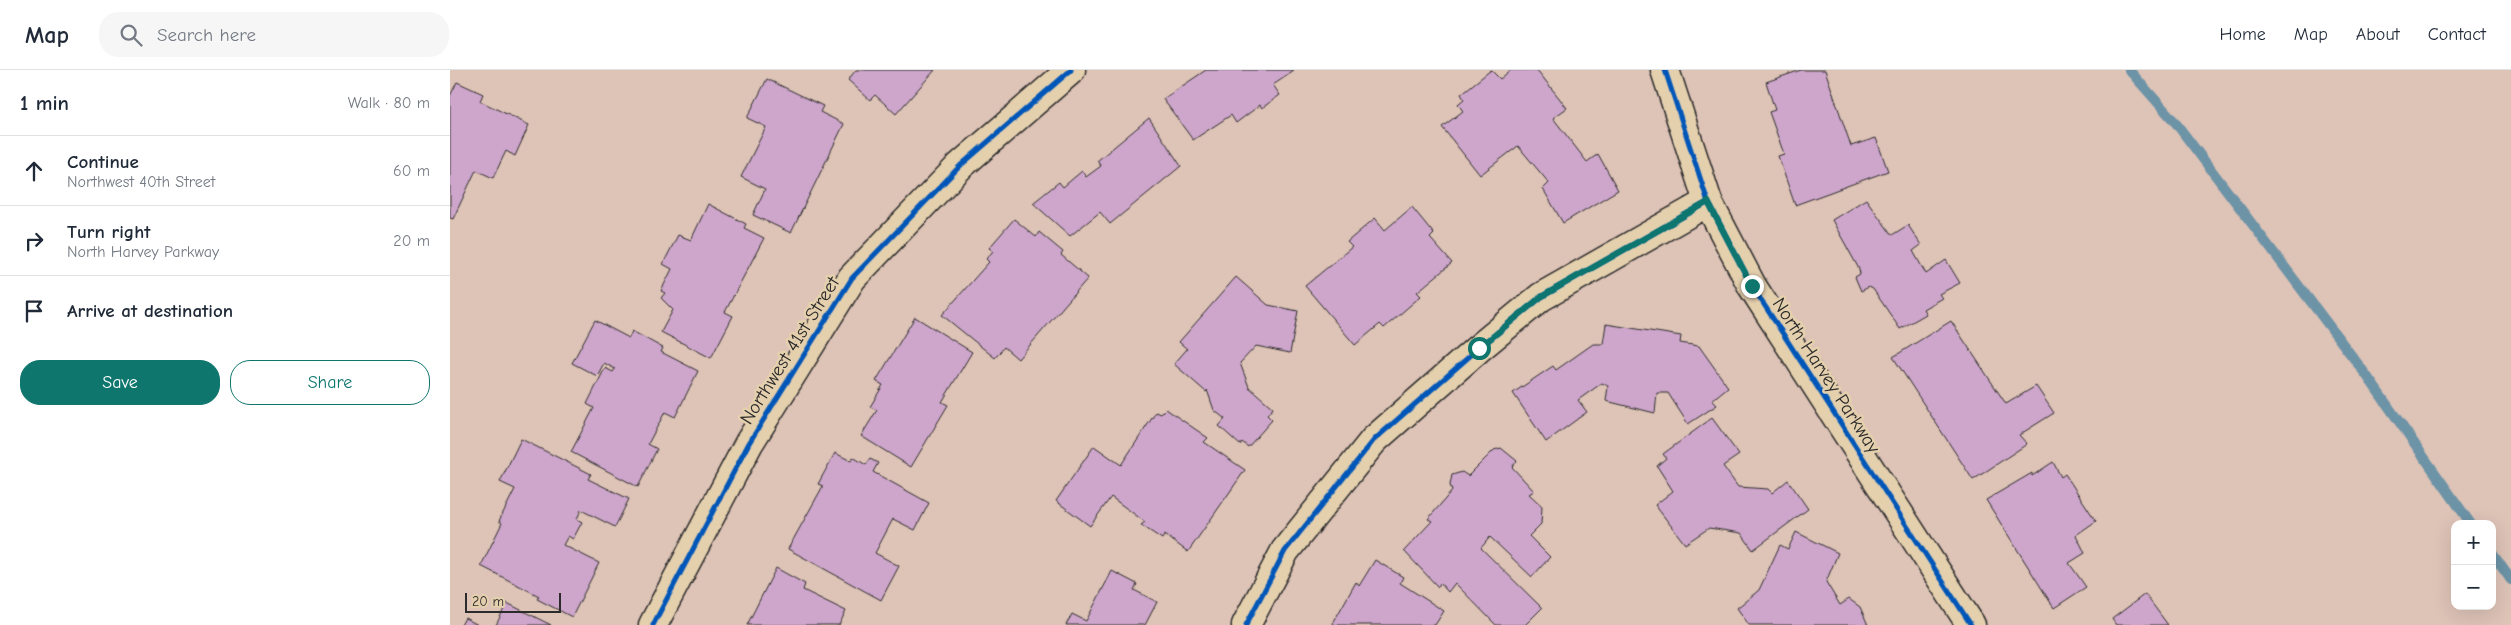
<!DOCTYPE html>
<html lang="en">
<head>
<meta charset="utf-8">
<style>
  body { margin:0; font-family:"Comic Neue",sans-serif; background:#f6f6f7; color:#1f2937 }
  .controls { position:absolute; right:15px; bottom:15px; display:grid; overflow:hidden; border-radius:10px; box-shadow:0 5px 20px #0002 }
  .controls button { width:45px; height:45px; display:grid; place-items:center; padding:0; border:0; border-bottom:1px solid #e0e1e3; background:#fff; color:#1f2937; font:25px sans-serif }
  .scale { position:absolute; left:15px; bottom:12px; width:96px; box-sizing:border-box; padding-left:5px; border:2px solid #2b2b2b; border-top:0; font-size:14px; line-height:18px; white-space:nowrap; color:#2b2b2b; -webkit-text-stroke:4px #e5d0ae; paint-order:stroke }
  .stop { position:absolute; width:15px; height:15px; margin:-11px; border:4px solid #0f766e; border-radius:50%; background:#fff }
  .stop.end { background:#0f766e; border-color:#fff; box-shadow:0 1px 5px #0008 }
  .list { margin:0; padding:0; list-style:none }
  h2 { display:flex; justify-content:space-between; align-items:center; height:65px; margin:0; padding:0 20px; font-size:21px }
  h2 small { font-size:16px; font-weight:400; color:#747a83 }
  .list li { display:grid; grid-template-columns:32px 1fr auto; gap:15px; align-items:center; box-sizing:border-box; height:70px; padding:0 20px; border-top:1px solid #e0e1e3 }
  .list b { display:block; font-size:19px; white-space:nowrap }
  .list p { margin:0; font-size:16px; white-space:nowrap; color:#747a83 }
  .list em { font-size:16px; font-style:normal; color:#747a83 }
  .actions { display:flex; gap:10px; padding:15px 20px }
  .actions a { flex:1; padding:11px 0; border:1px solid #0f766e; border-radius:20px; text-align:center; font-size:18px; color:#0f766e }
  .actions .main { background:#0f766e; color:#fff }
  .icon { flex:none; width:28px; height:28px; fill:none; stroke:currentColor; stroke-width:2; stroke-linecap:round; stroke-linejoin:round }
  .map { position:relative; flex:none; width:2061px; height:555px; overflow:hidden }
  header { display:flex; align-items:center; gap:30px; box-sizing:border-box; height:70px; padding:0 25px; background:#fff; border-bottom:1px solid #e0e1e3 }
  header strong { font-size:24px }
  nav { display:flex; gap:28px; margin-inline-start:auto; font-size:18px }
  .search { width:350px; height:45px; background:#f6f6f7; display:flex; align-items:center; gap:12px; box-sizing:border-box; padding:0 18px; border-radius:20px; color:#747a83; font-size:19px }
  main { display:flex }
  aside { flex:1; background:#fff }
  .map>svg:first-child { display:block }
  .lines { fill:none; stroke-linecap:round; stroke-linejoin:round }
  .stream { stroke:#6c93a6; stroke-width:10 }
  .building { fill:#cea6cc; stroke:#2b2b2b }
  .minor-casing { stroke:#2b2b2b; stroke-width:31 }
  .minor { stroke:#e5d0ae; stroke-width:28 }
  .cycleway-casing { stroke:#e5d0ae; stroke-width:8 }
  .cycleway { stroke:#0057b8; stroke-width:5 }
  .route { stroke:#0f766e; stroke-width:6 }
  .labels { text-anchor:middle; stroke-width:5; stroke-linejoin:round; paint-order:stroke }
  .street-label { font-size:19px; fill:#2b2b2b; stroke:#e5d0ae }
</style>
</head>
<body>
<header>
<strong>Map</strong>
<div class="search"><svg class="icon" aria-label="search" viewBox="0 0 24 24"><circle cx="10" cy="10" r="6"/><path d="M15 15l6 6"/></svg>Search here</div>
<nav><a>Home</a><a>Map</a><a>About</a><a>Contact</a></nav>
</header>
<main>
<aside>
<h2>1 min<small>Walk · 80 m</small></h2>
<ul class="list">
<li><svg class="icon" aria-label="ahead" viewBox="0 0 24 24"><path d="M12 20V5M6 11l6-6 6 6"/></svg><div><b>Continue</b><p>Northwest 40th Street</p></div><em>60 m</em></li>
<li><svg class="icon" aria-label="right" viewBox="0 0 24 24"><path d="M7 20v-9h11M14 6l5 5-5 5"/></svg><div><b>Turn right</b><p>North Harvey Parkway</p></div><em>20 m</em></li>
<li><svg class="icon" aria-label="arrive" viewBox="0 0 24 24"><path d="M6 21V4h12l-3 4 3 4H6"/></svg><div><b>Arrive at destination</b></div></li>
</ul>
<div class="actions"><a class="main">Save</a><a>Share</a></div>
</aside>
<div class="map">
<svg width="2061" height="555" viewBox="0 0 2061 555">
  <rect width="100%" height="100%" fill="#dec3b7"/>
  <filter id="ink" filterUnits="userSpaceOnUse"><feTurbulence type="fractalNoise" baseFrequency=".02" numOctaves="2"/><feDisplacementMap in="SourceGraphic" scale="10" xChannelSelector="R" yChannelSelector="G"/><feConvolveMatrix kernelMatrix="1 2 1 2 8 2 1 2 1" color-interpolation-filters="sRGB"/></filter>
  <g filter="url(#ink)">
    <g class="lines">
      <!-- stream -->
      <g class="stream">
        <polyline points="1679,0 1725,52 1917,306 2021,454"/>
        <polyline points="2042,483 2061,510"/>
      </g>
    </g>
    <!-- building -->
    <g class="building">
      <polygon points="406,0 485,0 446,44 425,25 420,30 398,10"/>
      <polygon points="756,0 843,0 844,1 823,15 830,25 812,38 810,35 786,53 781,45 743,70 713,29"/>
      <polygon points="1041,0 1050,9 1061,0 1087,0 1117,38 1103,48 1137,92 1148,84 1168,120 1113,153 1093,119 1099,113 1068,76 1030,105 992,57 1013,41 1008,34 1014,29 1011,24"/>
      <polygon points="1351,0 1375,0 1401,76 1426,68 1438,101 1345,135 1328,86 1334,84 1319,42 1325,40 1316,12"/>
      <polygon points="317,9 373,36 370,42 394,54 341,163 303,145 315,119 291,107 316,57 297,48"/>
      <polygon points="7,12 33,24 30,31 79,55 65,86 56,81 43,108 26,100 3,149 0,148 0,26"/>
      <polygon points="699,48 731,96 660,154 650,142 620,166 583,133 609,112 613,117 632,101 636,107 651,96 647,91"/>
      <polygon points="1416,129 1442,165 1458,155 1471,175 1463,181 1476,204 1496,190 1510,213 1489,224 1492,228 1473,239 1476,244 1450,259 1423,219 1419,217 1411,221 1405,207 1410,204 1409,199 1382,150"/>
      <polygon points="258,134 296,154 294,158 314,168 275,242 283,246 261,288 211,262 223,240 211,228 215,223 211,221 222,199 213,194 228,165 241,170"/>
      <polygon points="962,137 984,164 980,168 1002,193 967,222 971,226 934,258 930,254 905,275 855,216 902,177 897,172 925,148 935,160"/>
      <polygon points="564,149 586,167 589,162 613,182 611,185 638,208 568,289 554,277 545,288 492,245 539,192 536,189 543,181 539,178"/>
      <polygon points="786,207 818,235 848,241 840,283 806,276 790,293 799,317 823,338 817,345 822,350 798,377 792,372 790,375 769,356 775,349 764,340 757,320 756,322 724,294 737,279 729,272"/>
      <polygon points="465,247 522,282 492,332 498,335 461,397 411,366 427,340 420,337 433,315 426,311"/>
      <polygon points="145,250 179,268 182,261 213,278 211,282 248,301 225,347 215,342 198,374 207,379 188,417 121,382 144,338 137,334 155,298 163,302 165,299 154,293 147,306 122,293"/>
      <polygon points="1501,251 1556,334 1586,316 1604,343 1569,365 1577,374 1523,410 1443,287"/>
      <polygon points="1156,254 1231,266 1230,273 1249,276 1278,317 1262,330 1267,335 1238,354 1218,323 1207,323 1205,343 1156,331 1158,316 1152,313 1128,330 1137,342 1096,372 1063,323 1103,296 1106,300 1143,274 1153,274"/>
      <polygon points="716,339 758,368 754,372 795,400 738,482 715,465 712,469 691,455 695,452 661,427 640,456 606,431 644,376 671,395 706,342 711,344"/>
      <polygon points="1262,348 1289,385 1273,396 1288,417 1318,419 1322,423 1338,410 1358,439 1303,480 1291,463 1259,458 1235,474 1205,435 1223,421 1207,396 1216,388 1213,384"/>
      <polygon points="71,369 141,404 138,409 179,429 165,457 131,440 127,449 132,452 123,469 118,466 113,475 149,493 122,547 87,529 89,526 31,496 52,453 49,451 65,419 50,412"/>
      <polygon points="1051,378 1067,391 1062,397 1084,421 1079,424 1092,436 1091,454 1079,466 1100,487 1082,507 1040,467 1031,478 1092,538 1075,555 1046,555 1005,513 998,522 990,513 988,517 954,481 982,451 978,449 1002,421 1000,415 1002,405 1012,402 1018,406 1044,380"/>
      <polygon points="385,383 401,391 403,387 416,395 420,389 428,393 423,402 479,433 465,460 443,449 425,483 449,496 431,530 338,479 373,416 368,414"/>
      <polygon points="1603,392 1611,407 1615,404 1646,451 1626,465 1635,483 1619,493 1636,517 1604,538 1536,430 1582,403 1582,406"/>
      <polygon points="1346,462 1388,483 1376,512 1390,535 1399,529 1410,537 1418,555 1299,555 1287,538 1309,520 1330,475 1338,479"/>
      <polygon points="925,490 953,507 950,513 994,541 985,555 884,555 883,553 906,512 909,516"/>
      <polygon points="326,498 355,514 353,520 396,541 389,555 297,555"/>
      <polygon points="662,501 687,514 684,520 707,532 695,555 616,555 622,544 636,551"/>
      <polygon points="1695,524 1718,555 1666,555 1662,549"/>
      <polygon points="57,533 101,555 46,555"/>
      <polygon points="15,548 28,555 11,555"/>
    </g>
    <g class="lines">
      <!-- minor casing -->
      <g class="minor-casing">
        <g id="minor">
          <polyline points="1215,0 1258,132 1302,216 1521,555"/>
          <polyline points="203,555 299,373 402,208 510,96 621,0"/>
          <polyline points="796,555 835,481 924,370 1029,278 1091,227 1258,132"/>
        </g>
      </g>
      <!-- minor -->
      <use href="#minor" class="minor"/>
      <!-- cycleway casing -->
      <g class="cycleway-casing">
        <g id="cycleway">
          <polyline points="1215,0 1258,132 1302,216 1521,555"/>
          <polyline points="203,555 299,373 402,208 510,96 621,0"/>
          <polyline points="796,555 835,481 924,370 1029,278 1091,227 1258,132"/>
        </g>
      </g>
      <!-- cycleway -->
      <use href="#cycleway" class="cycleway"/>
    </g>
  </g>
  <g class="lines" filter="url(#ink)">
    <!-- route -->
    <polyline class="route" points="1029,278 1091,227 1258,132 1302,216"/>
  </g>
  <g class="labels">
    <!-- street labels -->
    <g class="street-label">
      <text transform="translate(339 280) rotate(-58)" y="7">Northwest 41st Street</text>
      <text transform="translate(1377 305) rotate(57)" y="7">North Harvey Parkway</text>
    </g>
  </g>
</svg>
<div class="controls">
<button>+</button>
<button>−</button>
</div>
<div class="scale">20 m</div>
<div class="stop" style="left:1029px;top:278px"></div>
<div class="stop end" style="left:1302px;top:216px"></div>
</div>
</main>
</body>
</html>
